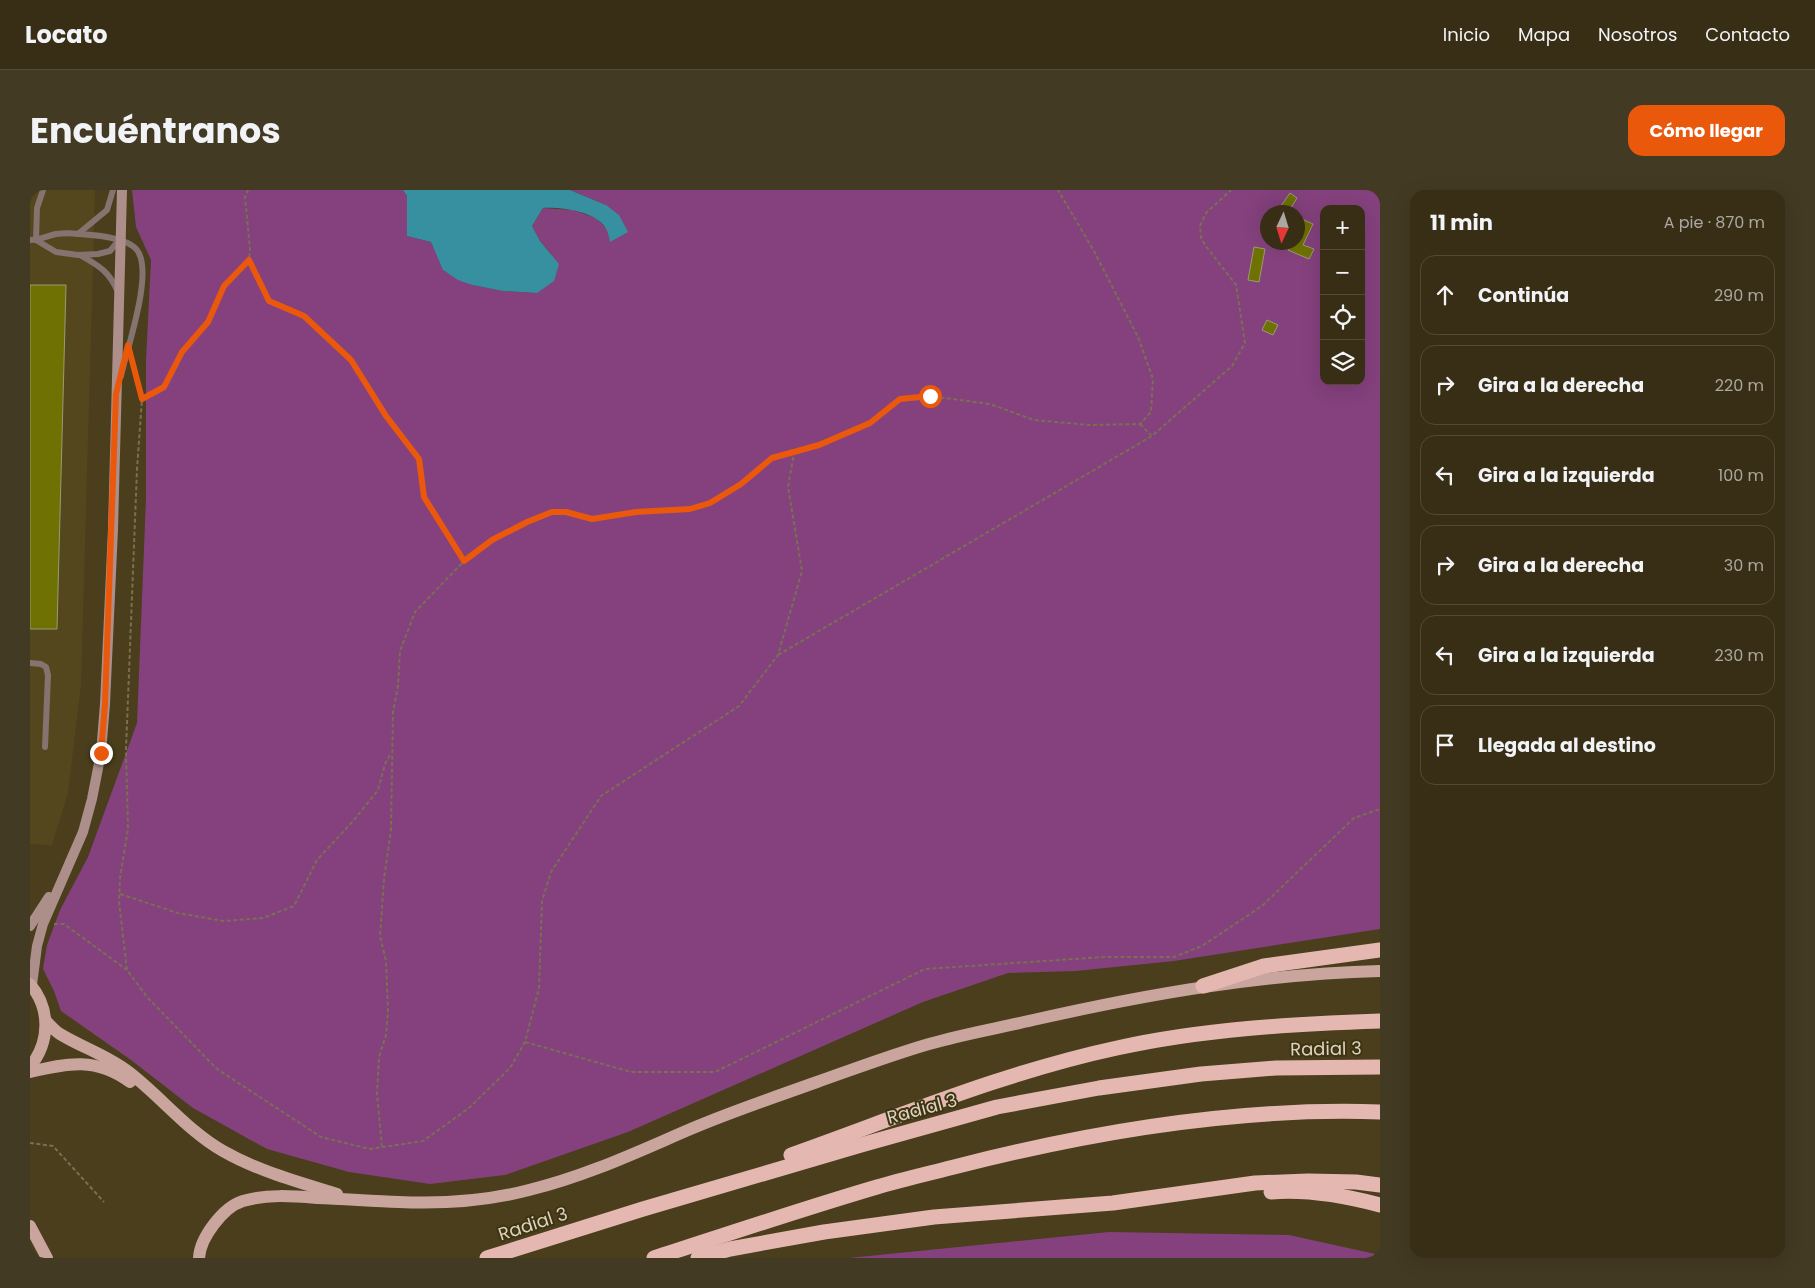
<!DOCTYPE html>
<html lang="es">
<head>
<meta charset="utf-8">
<style>
  body { margin:0; font-family:Poppins,sans-serif; background:#433a23; color:#f1f3f6 }
  .controls { position:absolute; right:15px; top:15px; display:grid; overflow:hidden; border-radius:10px; box-shadow:0 5px 20px #0002 }
  .controls button { width:45px; height:45px; display:grid; place-items:center; padding:0; border:0; border-bottom:1px solid #524a35; background:#382e16; color:#f1f3f6; font:25px sans-serif }
  .compass { position:absolute; left:1230px; top:15px; width:45px; height:45px; border-radius:50%; background:#382e16; box-shadow:0 5px 20px #0002; rotate:184deg }
  .stop { position:absolute; width:15px; height:15px; margin:-11px; border:4px solid #ea580c; border-radius:50%; background:#fff }
  .stop.end { background:#ea580c; border-color:#fff; box-shadow:0 1px 5px #0008 }
  .list { margin:0; padding:0; list-style:none }
  h2 { display:flex; justify-content:space-between; align-items:center; height:65px; margin:0; padding:0 20px; font-size:21px }
  h2 small { font-size:16px; font-weight:400; color:#aba8a1 }
  .list li { display:grid; grid-template-columns:32px 1fr auto; gap:15px; align-items:center; box-sizing:border-box; height:80px; margin:0 10px 10px; padding:0 10px; border:1px solid #524a35; border-radius:15px }
  .list b { display:block; font-size:19px; white-space:nowrap }
  .list em { font-size:16px; font-style:normal; color:#aba8a1 }
  .icon { flex:none; width:28px; height:28px; fill:none; stroke:currentColor; stroke-width:2; stroke-linecap:round; stroke-linejoin:round }
  .map { position:relative; flex:none; width:1350px; height:1068px; overflow:hidden; border-radius:15px }
  header { display:flex; align-items:center; gap:30px; box-sizing:border-box; height:70px; padding:0 25px; background:#382e16; border-bottom:1px solid #524a35 }
  header strong { font-size:24px }
  nav { display:flex; gap:28px; margin-inline-start:auto; font-size:18px }
  .intro { display:flex; align-items:center; justify-content:space-between; box-sizing:border-box; height:120px; padding:0 30px }
  h1 { margin:0; font-size:35px }
  .button { padding:12px 22px; border-radius:15px; background:#ea580c; color:#fff; font-size:18px; font-weight:700 }
  main { display:flex; gap:30px; padding:0 30px }
  aside { flex:1; background:#382e16; border-radius:15px; box-shadow:0 5px 20px #0002 }
  .map>svg:first-child { display:block }
  .built { fill:#55471d }
  .green { fill:#84417d; fill-rule:evenodd }
  .water { fill:#3690a0 }
  .building { fill:#6f7102; stroke:#989b75 }
  .lines { fill:none; stroke-linecap:round; stroke-linejoin:round }
  .path { stroke:#7a6f53; stroke-width:2; stroke-dasharray:4 2.5; stroke-linecap:butt }
  .service { stroke:#85736f; stroke-width:6 }
  .secondary { stroke:#ac8f8a; stroke-width:10 }
  .primary { stroke:#c9a59e; stroke-width:12 }
  .motorway { stroke:#e4b8b0; stroke-width:15 }
  .route { stroke:#ea580c; stroke-width:6 }
  .labels { text-anchor:middle; stroke-width:4; stroke-linejoin:round; paint-order:stroke }
  .street-label { font-size:18px; fill:#dad3c1; stroke:#3f3412 }
</style>
</head>
<body>
<header>
<strong>Locato</strong>
<nav><a>Inicio</a><a>Mapa</a><a>Nosotros</a><a>Contacto</a></nav>
</header>
<div class="intro"><h1>Encuéntranos</h1><a class="button">Cómo llegar</a></div>
<main>
<div class="map">
<svg width="1350" height="1068" viewBox="0 0 1350 1068">
  <rect width="100%" height="100%" fill="#4a3e1d"/>
  <!-- built -->
  <polygon class="built" points="0,0 65,0 51,494 38,603 22,655 0,654"/>
  <!-- green -->
  <g class="green">
    <path d="M102,0H373L377,6V46L401,52L414,81L442,95L473,101L507,103L521,64L510,51L502,36L513,18L543,20L566,28L575,37L576,15L540,0H1350V739L1144,771L1046,781L978,783L893,812L598,942L475,985L400,994L319,982L237,959L163,918L101,870L31,821L24,801L13,779L17,755L30,720L58,667L107,533L116,308V170L121,70L106,37ZM1294,19H1331V191H1294ZM1238,22H1268V52H1238Z"/>
    <polygon points="1079,1042 1259,1045 1350,1065 1350,1068 819,1068"/>
  </g>
  <!-- water -->
  <path class="water" d="M373,0H540L576,15L589,25L598,42L580,52C579,47 578,41 575,37C564,21 530,17 513,18L502,36L510,51L529,74L524,91L507,103L473,101L442,95L428,90L413,80L401,52L377,46V6Z"/>
  <!-- building -->
  <g class="building">
    <polygon points="1260,3 1267,8 1259,21 1251,16"/>
    <polygon points="1272,29 1283,34 1273,55 1284,59 1279,69 1258,60 1262,52 1268,52 1268,40"/>
    <polygon points="1224,57 1235,59 1229,92 1218,90"/>
    <polygon points="0,95 36,95 27,439 0,439"/>
    <polygon points="1237,130 1248,135 1243,145 1232,140"/>
  </g>
  <g class="lines">
    <!-- path -->
    <g class="path">
      <polyline points="219,70 239,111 274,126 321,170 356,226 389,269 394,307 434,371"/>
      <polyline points="103,174 112,209 107,279 96,559 98,639 90,688 89,712 97,780 118,808 187,879 291,947 340,959 393,951 439,918 480,878 495,852 509,798 512,711 521,682 571,606 709,516 748,465 772,381 758,297 764,263 789,255 840,233 870,209 900,206 960,214 1004,230 1059,235 1110,234 1121,222 1123,189 1108,147 1064,61 1028,0"/>
      <polyline points="112,209 134,197 152,162 177,132 194,96 219,70 220,59 215,7 218,0"/>
      <polyline points="1110,234 1121,245"/>
      <polyline points="748,465 1122,246 1202,176 1215,153 1206,95 1175,55 1171,48 1170,36 1176,23 1201,0"/>
      <polyline points="90,704 148,723 193,731 233,728 264,716 287,670 324,630 348,600 355,574 360,565"/>
      <polyline points="24,734 34,734 97,780"/>
      <polyline points="495,852 601,882 685,882 895,779 1074,767 1144,767 1172,756 1232,716 1324,628 1350,619"/>
      <polyline points="0,953 23,956 74,1012"/>
      <polyline points="352,957 347,904 349,867 356,845 358,821 356,771 350,746 354,689 361,640 363,522 368,496 370,461 385,422 434,371 462,350 497,332 522,322 536,322 561,329 606,323 661,319 680,313 711,294 742,268 764,263"/>
    </g>
    <!-- service -->
    <g class="service">
      <polyline points="48,44 77,20 83,0"/>
      <path d="M0,50C9,50 17,46 26,44C33,43 42,43 49,44C64,45 97,47 107,60C124,82 97,158 91,186"/>
      <polyline points="6,50 26,62 48,65 68,64 80,61 90,49"/>
      <polyline points="6,50 7,18 13,0"/>
      <path d="M50,65C69,76 79,81 88,102"/>
      <polyline points="0,473 11,474 16,477 18,485 15,557"/>
    </g>
    <!-- secondary -->
    <g class="secondary">
      <polyline points="0,736 19,707"/>
      <polyline points="2,795 7,756 13,734 53,642 62,609 71,563 75,514 83,339 92,0"/>
    </g>
    <!-- primary -->
    <g class="primary">
      <path d="M0,794C21,819 20,852 0,877"/>
      <path d="M16,831C21,836 25,841 30,844C53,858 79,866 100,883C132,908 158,941 193,961C228,981 268,992 307,1004"/>
      <path d="M0,882C38,873 66,867 100,892"/>
      <polyline points="0,1036 17,1068"/>
      <path d="M169,1068C170,1048 193,1017 213,1011C237,1004 262,1006 287,1008C314,1009 342,1011 369,1012C412,1014 457,1011 499,1000C557,986 609,961 663,938C703,921 745,907 787,892C824,879 861,865 899,854C933,844 969,838 1003,830C1118,804 1232,784 1350,781"/>
    </g>
    <!-- motorway -->
    <g class="motorway">
      <polyline points="1173,796 1234,776 1350,760"/>
      <path d="M761,965C868,927 975,882 1087,858C1173,839 1262,834 1350,831"/>
      <path d="M1241,1002C1277,999 1316,1006 1350,1015"/>
      <polyline points="457,1068 613,1019 831,955 967,917 1069,898 1171,884 1246,878 1350,877"/>
      <path d="M624,1068C698,1044 772,1019 847,997C874,989 901,983 928,976C1065,941 1208,917 1350,922"/>
      <polyline points="668,1068 700,1059 794,1042 904,1027 1083,1013 1225,993 1278,991 1326,992 1350,995"/>
    </g>
  </g>
  <g class="lines">
    <!-- route -->
    <polyline class="route" points="71,563 75,514 86,204 98,155 112,209 134,197 152,162 178,132 194,96 219,70 239,111 274,126 321,170 356,226 389,269 394,307 434,371 462,350 497,332 522,322 536,322 562,329 606,322 660,319 680,313 711,294 742,268 789,255 840,233 870,209 900,206"/>
  </g>
  <g class="labels">
    <!-- street labels -->
    <g class="street-label">
      <text transform="translate(1296 859) rotate(-1)" y="6">Radial 3</text>
      <text transform="translate(892 919) rotate(-15)" y="6">Radial 3</text>
      <text transform="translate(503 1034) rotate(-18)" y="6">Radial 3</text>
    </g>
  </g>
</svg>
<div class="controls">
<button>+</button>
<button>−</button>
<button><svg class="icon" aria-label="locate" viewBox="0 0 24 24"><circle cx="12" cy="12" r="6"/><path d="M12 2v4M12 18v4M2 12h4M18 12h4"/></svg></button>
<button><svg class="icon" aria-label="layers" viewBox="0 0 24 24"><path d="M12 4l9 5-9 5-9-5zM3 14l9 5 9-5"/></svg></button>
</div>
<svg class="compass" viewBox="-18 -18 36 36"><path d="M0-13l5 13h-10z" fill="#e53935"/><path d="M0 13l5-13h-10z" fill="#aba8a1"/></svg>
<div class="stop" style="left:900px;top:206px"></div>
<div class="stop end" style="left:71px;top:563px"></div>
</div>
<aside>
<h2>11 min<small>A pie · 870 m</small></h2>
<ul class="list">
<li><svg class="icon" aria-label="ahead" viewBox="0 0 24 24"><path d="M12 20V5M6 11l6-6 6 6"/></svg><div><b>Continúa</b></div><em>290 m</em></li>
<li><svg class="icon" aria-label="right" viewBox="0 0 24 24"><path d="M7 20v-9h11M14 6l5 5-5 5"/></svg><div><b>Gira a la derecha</b></div><em>220 m</em></li>
<li><svg class="icon" aria-label="left" viewBox="0 0 24 24"><path d="M17 20v-9H6M10 6l-5 5 5 5"/></svg><div><b>Gira a la izquierda</b></div><em>100 m</em></li>
<li><svg class="icon" aria-label="right" viewBox="0 0 24 24"><path d="M7 20v-9h11M14 6l5 5-5 5"/></svg><div><b>Gira a la derecha</b></div><em>30 m</em></li>
<li><svg class="icon" aria-label="left" viewBox="0 0 24 24"><path d="M17 20v-9H6M10 6l-5 5 5 5"/></svg><div><b>Gira a la izquierda</b></div><em>230 m</em></li>
<li><svg class="icon" aria-label="arrive" viewBox="0 0 24 24"><path d="M6 21V4h12l-3 4 3 4H6"/></svg><div><b>Llegada al destino</b></div></li>
</ul>
</aside>
</main>
</body>
</html>
